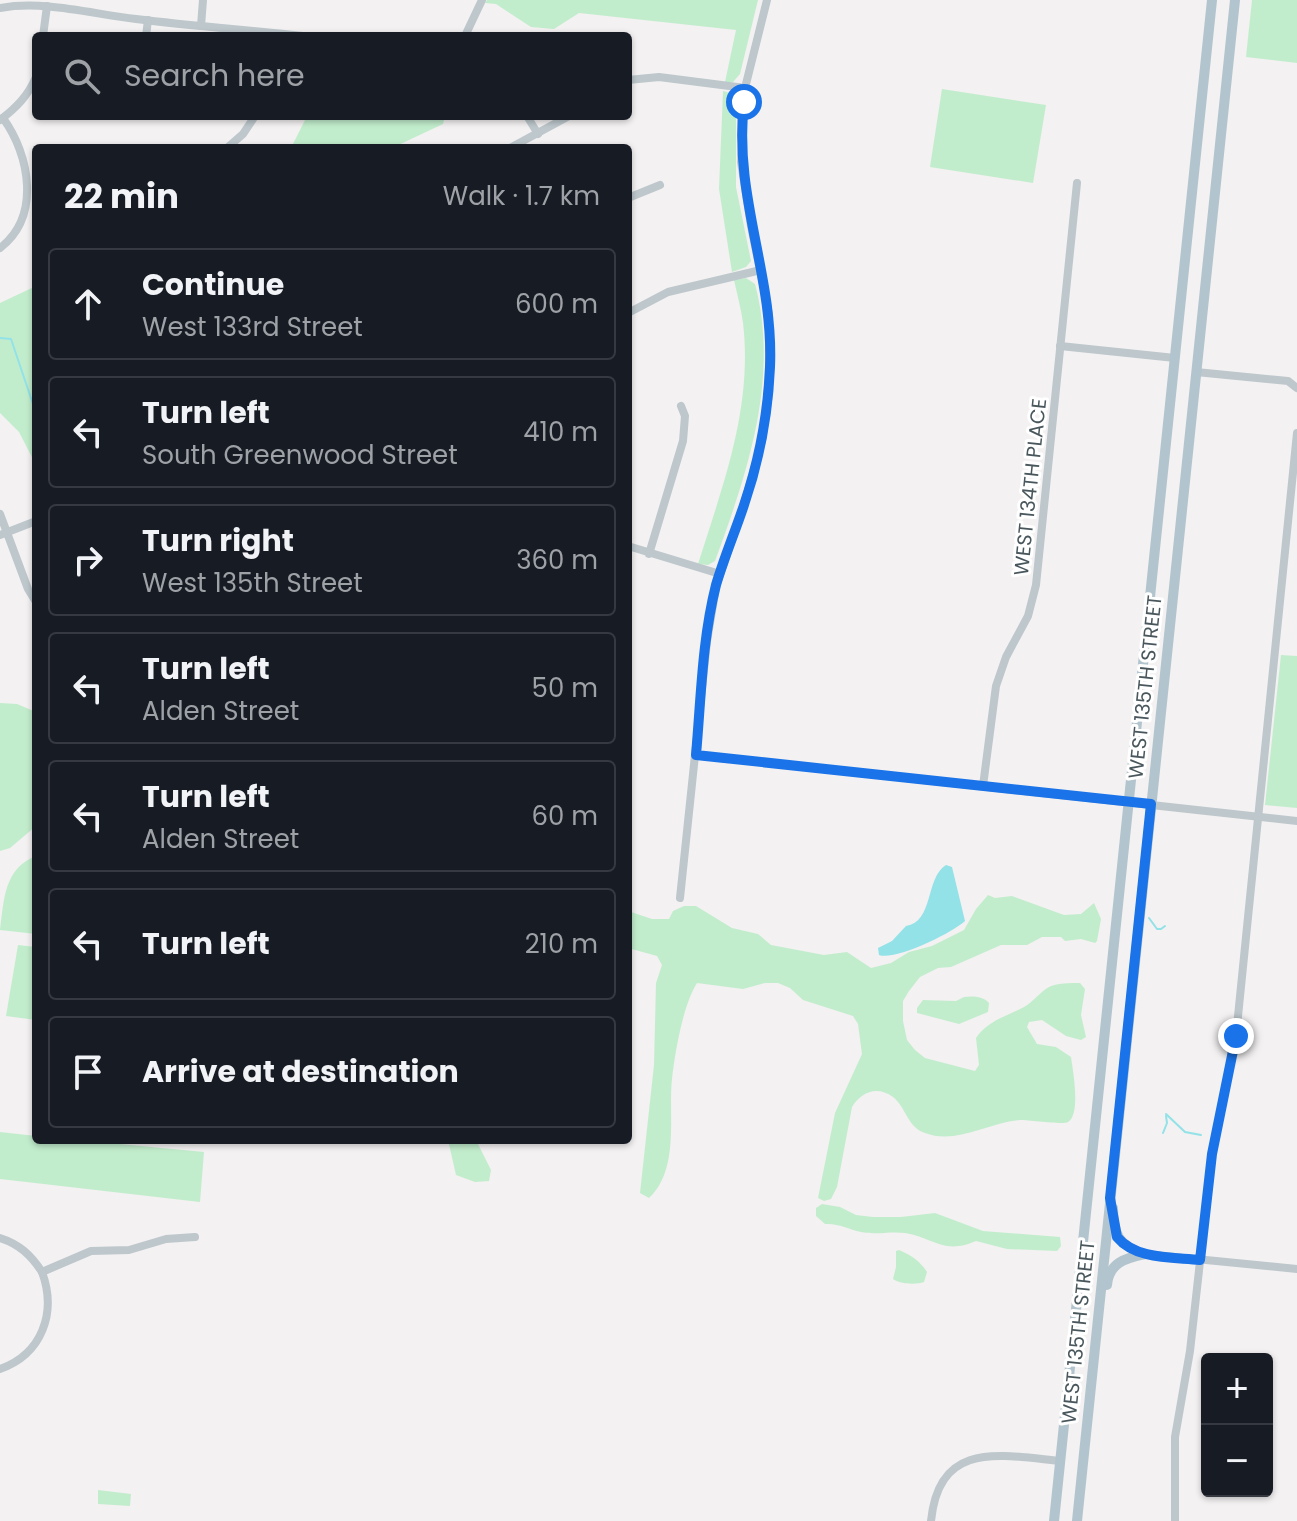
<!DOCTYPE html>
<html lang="en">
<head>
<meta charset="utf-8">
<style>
  body { margin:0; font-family:Poppins,sans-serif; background:#20242c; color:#f1f3f6 }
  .controls { position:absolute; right:24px; bottom:24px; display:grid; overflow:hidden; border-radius:8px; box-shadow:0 2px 6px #0004 }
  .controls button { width:72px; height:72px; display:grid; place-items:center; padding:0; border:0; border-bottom:2px solid #363941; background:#171b24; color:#f1f3f6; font:40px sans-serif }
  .stop { position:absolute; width:24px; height:24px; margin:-18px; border:6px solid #1a73e8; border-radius:50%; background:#fff }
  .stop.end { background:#1a73e8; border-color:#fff; box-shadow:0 2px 8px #0008 }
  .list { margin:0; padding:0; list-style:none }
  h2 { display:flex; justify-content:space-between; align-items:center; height:104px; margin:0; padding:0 32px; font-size:34px }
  h2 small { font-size:26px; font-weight:400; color:#9ea1a6 }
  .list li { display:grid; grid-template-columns:52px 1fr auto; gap:24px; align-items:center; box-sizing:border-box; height:112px; margin:0 16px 16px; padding:0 16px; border:2px solid #363941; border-radius:8px }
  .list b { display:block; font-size:30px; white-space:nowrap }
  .list p { margin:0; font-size:26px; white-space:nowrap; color:#9ea1a6 }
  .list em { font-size:26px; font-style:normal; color:#9ea1a6 }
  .icon { flex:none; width:44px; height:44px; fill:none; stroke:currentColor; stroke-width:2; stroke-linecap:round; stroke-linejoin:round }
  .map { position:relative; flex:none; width:1297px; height:1521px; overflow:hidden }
  .search { position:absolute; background:#171b24; box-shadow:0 2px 6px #0004; left:32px; top:32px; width:600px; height:88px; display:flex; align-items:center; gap:20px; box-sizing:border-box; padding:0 28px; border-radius:8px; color:#9ea1a6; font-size:30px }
  .panel { position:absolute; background:#171b24; box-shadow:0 2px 6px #0004; left:32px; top:144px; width:600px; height:1000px; border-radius:8px }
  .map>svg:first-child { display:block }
  .green { fill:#c2edcd }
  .water { fill:#92e2e8 }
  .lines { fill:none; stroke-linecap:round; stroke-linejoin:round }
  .stream { stroke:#92e2e8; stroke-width:2 }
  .minor { stroke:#bdc7cc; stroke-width:8 }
  .major { stroke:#b2c4cd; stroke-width:10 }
  .route { stroke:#1a73e8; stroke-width:10 }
  .labels { text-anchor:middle; stroke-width:6; stroke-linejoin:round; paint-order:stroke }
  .street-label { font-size:20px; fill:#49575d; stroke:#fff }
</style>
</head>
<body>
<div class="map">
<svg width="1297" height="1521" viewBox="0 0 1297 1521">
  <rect width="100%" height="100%" fill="#f3f1f1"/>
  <!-- green -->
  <g class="green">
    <polygon points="487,0 758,0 740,74 733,82 725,82 736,30 579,13 554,29 531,27 496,4 485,3"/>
    <polygon points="1252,0 1297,0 1297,63 1246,57"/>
    <polygon points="942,89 1046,105 1033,183 930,167"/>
    <polygon points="723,91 734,94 736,99 736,187 751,261 746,267 732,272 719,189"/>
    <polygon points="307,116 445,116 443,124 392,148 291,148"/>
    <path d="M746,278L755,284C780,378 747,474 715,561L708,565L698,564C723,485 753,407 743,323C741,308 737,294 734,280Z"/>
    <polygon points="36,286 36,465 19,432 0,413 0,303"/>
    <polygon points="1281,655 1297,656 1297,808 1265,805"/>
    <polygon points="0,703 17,704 36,712 36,826 10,848 0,851"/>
    <path d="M36,856V934L0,930C4,900 4,868 36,856Z"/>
    <path d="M988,895L995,898L1012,896L1064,915L1081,914L1094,903L1101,919L1097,941L1095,943L1081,939L1065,941L1061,937H1042L1027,945H1001L951,967L938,968L920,977L909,991L903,1001V1021L907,1040L915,1050L925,1058L975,1071L979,1065L976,1038C987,1021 1007,1016 1024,1007C1033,1002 1040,992 1049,987C1056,983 1071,983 1080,983L1085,989L1081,1015L1086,1037L1081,1040L1066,1036L1042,1020L1029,1022L1027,1027L1037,1044L1056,1047L1071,1057C1073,1071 1081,1114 1068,1122C1064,1125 1030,1120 1020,1120C989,1122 956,1145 925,1133C907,1127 906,1107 893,1097C877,1085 861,1092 852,1107L837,1187L831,1199L824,1201L818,1198L835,1113L862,1054L858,1024L853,1016L803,1000L790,988L778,983H765L743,989L697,983C683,1005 675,1052 672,1079C668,1115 680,1169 649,1198L640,1193L654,1065L656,983L662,965L657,956L628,948V911L652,919H669L673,911L684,906H696L732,928L758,934L771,945L824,955L847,952L871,968L891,963L909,952L932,946L964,930L976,909Z"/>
    <polygon points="18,945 36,947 36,1020 6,1016"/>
    <path d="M964,997C972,996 983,996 989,1003L988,1012L959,1024L917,1013V1008L923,1000L956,1001Z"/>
    <polygon points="0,1132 36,1136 36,1140 78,1140 204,1152 200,1202 0,1179"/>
    <polygon points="448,1140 476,1140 491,1170 489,1181 475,1182 456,1175"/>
    <path d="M822,1204L840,1207L856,1215L873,1217H901L935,1213L983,1231L1060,1237L1061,1246L1057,1251L1007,1249L976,1241C944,1255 934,1238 905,1233C890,1231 876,1235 861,1232C848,1229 838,1223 825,1224L816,1216V1208Z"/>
    <path d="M899,1250C911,1255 920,1261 927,1272L924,1282C916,1285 899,1284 893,1279L896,1267V1251Z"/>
    <polygon points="98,1490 131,1494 130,1506 98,1504"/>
  </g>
  <!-- water -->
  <path class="water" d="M946,865L952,867L965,921C952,933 895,961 879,955L878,948L892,941L906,926C934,922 925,878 946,865Z"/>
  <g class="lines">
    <!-- stream -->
    <g class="stream">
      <polyline points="0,338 11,339 36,413"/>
      <polyline points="1149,918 1157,929 1161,929 1165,926"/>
      <polyline points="1166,1114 1185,1132 1201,1135"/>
      <polyline points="1163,1133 1167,1123 1166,1116"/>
    </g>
    <!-- minor -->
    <g class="minor">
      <path d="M0,8C44,0 92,14 136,19C192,26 248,30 303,36"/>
      <polyline points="201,26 203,0"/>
      <polyline points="43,36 47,6"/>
      <polyline points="146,36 148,20"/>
      <polyline points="465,36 482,0"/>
      <polyline points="628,80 659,77 745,88"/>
      <polyline points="527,116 538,134"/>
      <path d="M0,120C16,108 28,96 36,77"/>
      <polyline points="227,148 243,134 255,116"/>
      <polyline points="510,148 569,116"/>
      <polyline points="628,198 660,185"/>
      <path d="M0,248C41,217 30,155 3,118"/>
      <polyline points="628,313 668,292 761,270"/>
      <polyline points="1060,346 1175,358"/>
      <polyline points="1196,372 1288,381 1297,388"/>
      <polyline points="0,514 28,589 36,602"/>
      <polyline points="0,535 36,521"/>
      <polyline points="628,546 720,574"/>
      <polyline points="649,554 683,441 685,416 681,406"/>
      <polyline points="696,755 1297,821"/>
      <polyline points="983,786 996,686 1006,657 1028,616 1036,585 1077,183"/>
      <polyline points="680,898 707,641 716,587 744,504 762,441 769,394 769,314 751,226 741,162 745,88 767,0"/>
      <path d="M1114,1208C1114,1235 1120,1244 1145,1254L1297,1269"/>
      <path d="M0,1238C19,1244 31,1255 42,1272L91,1251L129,1250L166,1239L195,1237"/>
      <path d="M0,1369C42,1354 57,1313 42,1272"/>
      <path d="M931,1521C939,1440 1000,1455 1060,1461"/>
      <polyline points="1175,1521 1175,1437 1190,1351 1212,1154 1236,1036 1297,433"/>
    </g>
    <!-- major -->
    <g class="major">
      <path d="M1107,1285C1109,1263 1125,1258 1145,1254"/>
      <polyline points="1054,1521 1212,0"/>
      <polyline points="1077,1521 1235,0"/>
    </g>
  </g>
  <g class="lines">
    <!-- route -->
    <path class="route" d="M744,102C733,197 774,275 770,367C768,414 759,461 744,505C735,532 724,558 716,585C702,640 701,699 696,755L1151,804L1110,1198L1117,1237C1136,1260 1173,1257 1200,1260L1212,1154L1236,1036"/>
  </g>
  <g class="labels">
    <!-- street labels -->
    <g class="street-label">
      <text transform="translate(1030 487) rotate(-84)" y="7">WEST 134TH PLACE</text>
      <text transform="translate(1145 687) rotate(-84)" y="7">WEST 135TH STREET</text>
      <text transform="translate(1078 1332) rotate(-84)" y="7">WEST 135TH STREET</text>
    </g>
  </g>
</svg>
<div class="controls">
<button>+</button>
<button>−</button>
</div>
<div class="stop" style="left:744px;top:102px"></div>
<div class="stop end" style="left:1236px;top:1036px"></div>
<div class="search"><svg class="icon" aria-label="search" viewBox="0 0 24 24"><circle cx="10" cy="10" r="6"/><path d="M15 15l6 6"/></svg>Search here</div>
<section class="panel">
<h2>22 min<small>Walk · 1.7 km</small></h2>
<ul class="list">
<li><svg class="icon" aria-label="ahead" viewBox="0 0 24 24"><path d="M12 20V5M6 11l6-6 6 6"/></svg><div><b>Continue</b><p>West 133rd Street</p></div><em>600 m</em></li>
<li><svg class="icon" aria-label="left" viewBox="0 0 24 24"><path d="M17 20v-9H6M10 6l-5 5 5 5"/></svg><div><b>Turn left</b><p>South Greenwood Street</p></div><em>410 m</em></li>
<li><svg class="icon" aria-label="right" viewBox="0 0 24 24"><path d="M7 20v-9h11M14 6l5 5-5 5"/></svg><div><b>Turn right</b><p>West 135th Street</p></div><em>360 m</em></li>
<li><svg class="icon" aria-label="left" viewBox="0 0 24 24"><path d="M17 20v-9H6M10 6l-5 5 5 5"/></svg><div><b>Turn left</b><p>Alden Street</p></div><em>50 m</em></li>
<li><svg class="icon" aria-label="left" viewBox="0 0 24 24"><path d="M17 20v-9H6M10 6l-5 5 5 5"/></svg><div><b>Turn left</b><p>Alden Street</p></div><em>60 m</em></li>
<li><svg class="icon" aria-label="left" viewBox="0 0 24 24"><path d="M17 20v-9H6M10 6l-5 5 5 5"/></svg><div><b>Turn left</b></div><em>210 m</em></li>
<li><svg class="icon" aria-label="arrive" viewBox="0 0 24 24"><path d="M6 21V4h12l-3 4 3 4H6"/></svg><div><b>Arrive at destination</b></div></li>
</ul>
</section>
</div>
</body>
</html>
